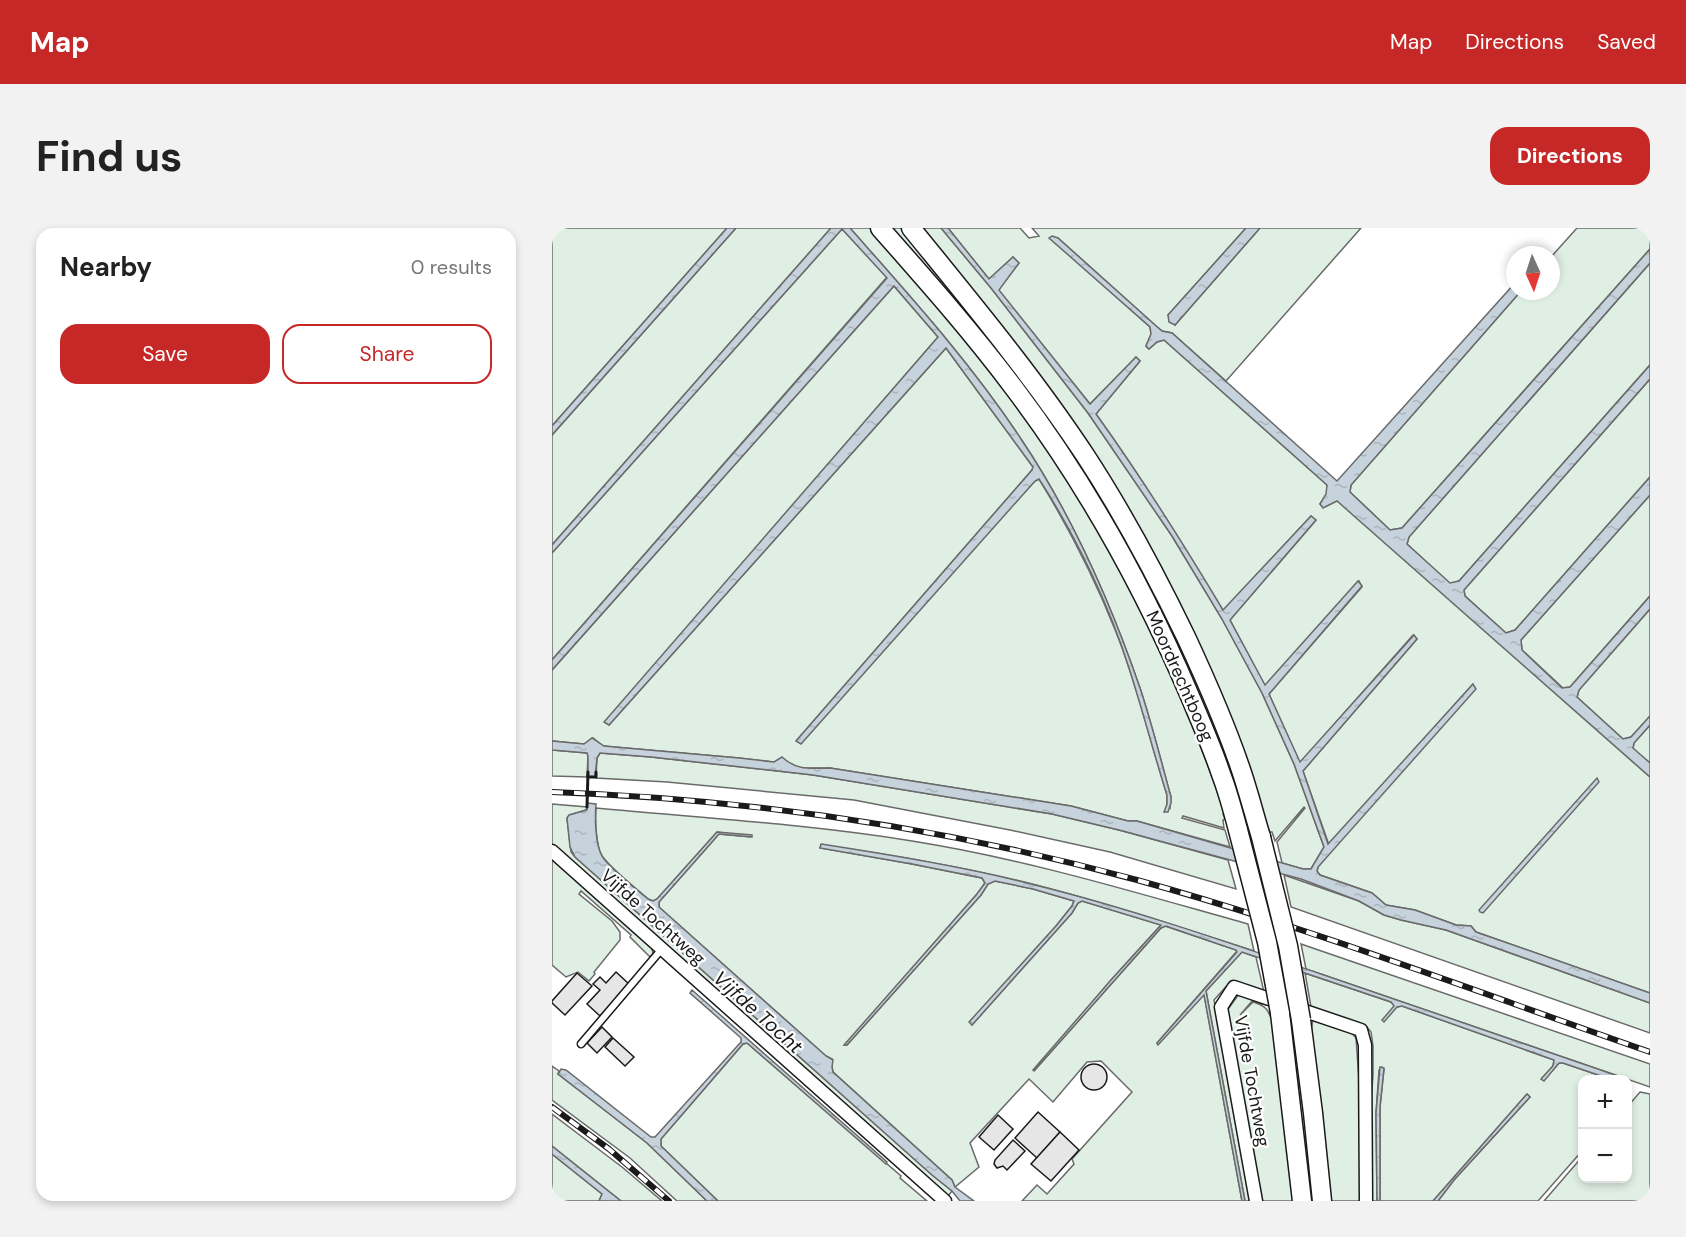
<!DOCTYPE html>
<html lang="en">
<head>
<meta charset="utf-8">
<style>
  body { margin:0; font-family:"DM Sans",sans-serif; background:#f2f2f2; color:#222 }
  .controls { position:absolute; right:18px; bottom:18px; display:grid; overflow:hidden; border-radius:12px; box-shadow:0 3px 9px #0003 }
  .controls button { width:54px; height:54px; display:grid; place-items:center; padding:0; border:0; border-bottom:2px solid #e0e0e0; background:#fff; color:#222; font:30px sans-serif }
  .compass { position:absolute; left:954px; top:18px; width:54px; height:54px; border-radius:50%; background:#fff; box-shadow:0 3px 9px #0003; rotate:177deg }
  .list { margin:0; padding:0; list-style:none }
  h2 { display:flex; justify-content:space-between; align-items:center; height:78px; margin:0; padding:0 24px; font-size:26px }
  h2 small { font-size:20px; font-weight:400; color:#767676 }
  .actions { display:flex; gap:12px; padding:18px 24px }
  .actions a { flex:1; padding:14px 0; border:2px solid #c62828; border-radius:18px; text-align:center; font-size:21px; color:#c62828 }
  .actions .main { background:#c62828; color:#fff }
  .map { position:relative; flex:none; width:1098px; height:973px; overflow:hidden; border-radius:18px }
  header { display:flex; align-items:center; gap:36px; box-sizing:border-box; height:84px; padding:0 30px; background:#c62828; color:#fff }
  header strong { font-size:28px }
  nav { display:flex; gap:33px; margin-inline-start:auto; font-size:21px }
  .intro { display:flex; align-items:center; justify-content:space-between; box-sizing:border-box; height:144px; padding:0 36px }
  h1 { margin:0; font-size:42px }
  .button { padding:15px 27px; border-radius:18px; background:#c62828; color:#fff; font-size:21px; font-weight:700 }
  main { display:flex; gap:36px; padding:0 36px }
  aside { flex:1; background:#fff; border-radius:18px; box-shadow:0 3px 9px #0003 }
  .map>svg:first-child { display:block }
  .grass { fill:#e0efe3; stroke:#6a6a6a; stroke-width:1.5 }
  .water { fill:url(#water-ripples); stroke:#6a6a6a; stroke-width:1.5 }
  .building { fill:#e6e6e6; stroke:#1a1a1a; stroke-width:1.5 }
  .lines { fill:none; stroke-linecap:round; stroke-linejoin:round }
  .lane-casing { stroke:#1a1a1a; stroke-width:9 }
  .street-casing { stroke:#1a1a1a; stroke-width:15 }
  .primary-casing { stroke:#1a1a1a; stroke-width:21 }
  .lane { stroke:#fff; stroke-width:6 }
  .street { stroke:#fff; stroke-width:12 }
  .primary { stroke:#fff; stroke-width:18 }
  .rail-casing { stroke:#1a1a1a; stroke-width:6 }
  .rail { stroke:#fff; stroke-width:4; stroke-dasharray:11; stroke-linecap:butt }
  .primary-bridge-casing { stroke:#1a1a1a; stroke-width:21; stroke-linecap:butt }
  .primary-bridge { stroke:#fff; stroke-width:18 }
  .wall { stroke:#1a1a1a; stroke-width:3 }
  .labels { text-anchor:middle; stroke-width:4.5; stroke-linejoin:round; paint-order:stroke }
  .street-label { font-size:18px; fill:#1a1a1a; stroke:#fff }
  .water-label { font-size:20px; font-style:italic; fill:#1a1a1a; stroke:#fff }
</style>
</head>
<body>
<header>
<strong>Map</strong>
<nav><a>Map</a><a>Directions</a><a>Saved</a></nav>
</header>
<div class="intro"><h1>Find us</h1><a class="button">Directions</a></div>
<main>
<aside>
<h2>Nearby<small>0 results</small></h2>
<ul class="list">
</ul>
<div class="actions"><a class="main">Save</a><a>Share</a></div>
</aside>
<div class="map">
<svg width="1098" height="973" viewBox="0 0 1098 973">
  <defs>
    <pattern id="water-ripples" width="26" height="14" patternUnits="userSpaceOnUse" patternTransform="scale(1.5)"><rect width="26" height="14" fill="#c6d2dc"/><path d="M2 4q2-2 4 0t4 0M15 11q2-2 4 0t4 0" fill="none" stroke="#aab4bc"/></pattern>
  </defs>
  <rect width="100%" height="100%" fill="#fff"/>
  <!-- grass -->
  <g class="grass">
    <polygon points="0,0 175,0 0,198"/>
    <polygon points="184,0 279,0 0,317 0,207"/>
    <path d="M298,0H318C385,76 451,154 508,238C518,254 528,272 538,288C565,334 592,380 613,428C635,480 654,532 673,585L671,586L673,591L671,592L672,600L631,588L630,590L673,602L678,619L585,593H576L519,578L278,540H248L238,536L187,530L51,518L41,510L32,516L0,513V442L342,58L386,109L53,494L57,497L394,120L481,239L480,242L244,513L483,253L487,251C517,300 543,351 564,404C585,456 598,513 615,567V576L618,580L619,569C609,533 600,496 588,460C558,373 520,287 469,211C419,135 358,68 298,0Z"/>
    <polygon points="338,0 349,0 473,153 537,245 601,357 658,483 681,545 702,609 695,607 596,360"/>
    <polygon points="368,0 389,0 439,60 536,185 620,308 670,391 710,465 742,536 772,619 759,641 751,641 730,635 725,614 753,580 752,579 723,613 720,604 718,604 713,595 633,388"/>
    <path d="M396,0H468L477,10L487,8L480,0H694L616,87L623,97L708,0H809L674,153L620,105L610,103L603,97L506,10L501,12L598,99L599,106L594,118L597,121L605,114L612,112L775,257V266L768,276L771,279L785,272L1098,549V765L924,704L919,698L904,697L863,682L834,677L820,665L768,647L765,644L766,639L921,456L777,617L751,543L865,411L861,407L748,535L717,466L810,359L807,353L713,458L678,392L764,292L759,288L671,383C631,316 590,250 544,186L588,133L584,129L538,176L446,62L467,35L461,29L437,51Z"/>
    <polygon points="1025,0 1098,0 1098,21 850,300 838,302 798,264 799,257 969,63 999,63 999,29"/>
    <polygon points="290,1 335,49 0,432 0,325"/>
    <polygon points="1098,35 1098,137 907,353 898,356 855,316 857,309"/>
    <polygon points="1098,151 1098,249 963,402 954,405 913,368 912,362"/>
    <polygon points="1098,267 1098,368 1018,459 1011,460 970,422 969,412"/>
    <polygon points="1098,381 1098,488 1079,509 1071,511 1025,469 1027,462"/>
    <polygon points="1098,497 1098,535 1081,521 1082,515"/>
    <polygon points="0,522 35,525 36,528 35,549 0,548"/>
    <polygon points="48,525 99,529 261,547 500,586 567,602 676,632 684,661 558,624 458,602 302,572 115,554 44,550 45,530"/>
    <polygon points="0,576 35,579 34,582 18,587 15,590 19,624 23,629 380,947 400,963 397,967 393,967 0,618"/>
    <path d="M44,580C149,590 256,596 360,613C474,631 585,665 696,696L702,723C630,700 558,676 484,657C414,639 341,627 269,617L268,620L360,636L430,650L433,655L425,666L293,817H295L429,667L436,656L443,653L481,661L522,673L520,678L504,698L418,794L420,797L520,685L526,675L530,673L609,697L559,752L482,843L609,700L613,698L684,722L685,723L605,815L606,816L652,766L690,973H470L485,957L495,966L522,936L520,931L580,864L549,833L535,834L501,874L477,851L418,915L427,939L403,959L400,952L281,844L280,839V831L274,828L107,679V674L167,606L199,609L165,604L105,671L101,673L96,671C83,659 60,642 50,628C44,618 43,592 44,580Z"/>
    <polygon points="0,629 96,715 100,720 101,726 98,729 78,709 79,707 29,663 27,666 60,693 68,704 68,712 42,744 43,746 37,753 26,744 14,749 0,737"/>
    <polygon points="732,647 807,673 832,687 849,692 894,702 1098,775 1098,805 739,679"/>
    <polygon points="749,716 1098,836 1098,859 754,741"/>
    <polygon points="690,724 704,729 712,764 679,753 662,772 699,973 693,973 654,763"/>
    <polygon points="753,745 839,774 845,779 850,778 1002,832 1001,838 990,850 992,852 1007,835 1011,835 1058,851 1030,852 1030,923 986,973 886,973 902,952 978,869 975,866 881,973 828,973 828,879 832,841 830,839 827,842 824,885 825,973 819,973 818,887 821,847 821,818 819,804 814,798 808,795 759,779"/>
    <path d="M687,766L712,774L714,777L700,773L688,787L701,774C717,779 716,783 722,798L742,973H709L674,784Z"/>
    <polygon points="736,788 742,790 763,973 758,973"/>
    <polygon points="761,790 798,803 804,810 808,866 809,973 778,973 759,804"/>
    <polygon points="195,815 349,948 348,950 375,973 166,973 109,918 109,911 191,816"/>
    <polygon points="0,838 7,843 6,846 95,915 155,973 125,973 78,930 0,872"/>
    <polygon points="1088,864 1098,866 1098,964 1090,973 992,973 1030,929 1030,950 1076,950 1076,878"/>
    <polygon points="0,886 70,939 110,973 69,973 0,918"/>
    <polygon points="0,926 50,966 47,973 0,973"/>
  </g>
  <!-- water -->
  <g class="water">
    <polygon points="175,0 184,0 0,207 0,198"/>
    <path d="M279,0H298C358,68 419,135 469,211C520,287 558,373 588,460C600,496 609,533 619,569V575L616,584H612L615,576V567C602,526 591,484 578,443C558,379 524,308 487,251L483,253L249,516L244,513L480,242L481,239L394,120L57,497L52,494L386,109L342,58L0,442V432L335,50L290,1L0,325V317Z"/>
    <path d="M389,0H396L437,51L461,29L467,35L447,62L538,176L584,129L588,133L544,186C590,250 631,315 671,382L759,288L764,292L678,392L713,457L806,353L810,358L717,466L748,534L862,407L865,411L751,543L776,616L921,456L924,461L766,639L765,643L768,647L820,665L834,677L863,682L904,697L919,698L924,704L1098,765V775L894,702L849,692L832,687L807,673L749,651L567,602L500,586L261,547L99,529L48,525L45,530L43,549H36V528L35,525L0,522V513L32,516L40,510L52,518L187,530L222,534L230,529C245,543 259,540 278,540L519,578L576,593H585L751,641H759L772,619L742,536L710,465L670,391L620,308L536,185L439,60Z"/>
    <polygon points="694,0 708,0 623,97 617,94 616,87"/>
    <polygon points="500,8 506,10 603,97 610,103 620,105 785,253 963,55 963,63 969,63 799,257 798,264 838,302 850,300 1098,21 1098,35 857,309 855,316 898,355 907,353 1098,137 1098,151 912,362 913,368 954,405 963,402 1098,249 1098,267 969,412 970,422 1010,460 1018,459 1098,368 1098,381 1027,462 1025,469 1071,511 1079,509 1098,488 1098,497 1082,515 1081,520 1098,535 1098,549 785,273 771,280 768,276 774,266 775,257 612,112 605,114 597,121 594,118 599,106 598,99 497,10"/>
    <polygon points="1045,550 1047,554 931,685 928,684 927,682"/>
    <path d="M35,575L44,576C43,590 43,616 50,628C59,642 83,660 96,671L101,673L105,671L165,604L200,607V609L167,606L107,674V679L274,828L281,832L280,839L281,844L400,952L403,959L422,973H408L400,963L380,947L23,629L18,619L15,590L17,587L35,582Z"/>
    <path d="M269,616C340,627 413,639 483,657C580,681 675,714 769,746C871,781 973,816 1075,851H1058L1011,835H1007L992,853L989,851L1001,838L1002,832L850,778L845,779L832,794L830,792L842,778L839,774L690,724L654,763L693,973H690L652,767L606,817L605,815L685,724L684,722L614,698L609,700L482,843L481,842L559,752L609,697L530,673L526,675L520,685L420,797L417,794L504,698L520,678L522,673L481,661L443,653L436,656L429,667L295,817H292L425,666L433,655L430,650L360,636L268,620Z"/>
    <polygon points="140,762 335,934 334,936 195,815 191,816 109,911 109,918 166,973 155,973 95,915 6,846 9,841 14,842 99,909 103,909 189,814 189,810 138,765"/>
    <polygon points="828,839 832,840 828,879 828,973 825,973 824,885"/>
    <polygon points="975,866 978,869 902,952 886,973 881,973"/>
    <polygon points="0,918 69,973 47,973 50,966 0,926"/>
  </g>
  <!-- building -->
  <g class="building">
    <polygon points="64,744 77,756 48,788 35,776 48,762 41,756 48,749 54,755"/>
    <polygon points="25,745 40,758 13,787 0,775 0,773"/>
    <polygon points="50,799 60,809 45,825 35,815"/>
    <polygon points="61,810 82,829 73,838 53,819"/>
    <circle cx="542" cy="849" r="13"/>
    <polygon points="486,884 508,904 485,930 463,910"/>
    <polygon points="446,887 461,901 442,922 427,909"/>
    <polygon points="508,904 527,922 499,953 479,936"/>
    <polygon points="461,912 473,923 455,942 451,938 445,940 442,936 443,932"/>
  </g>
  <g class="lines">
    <!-- lane casing -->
    <g class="lane-casing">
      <polyline id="lane" points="29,816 109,722"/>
    </g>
    <!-- street casing -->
    <g class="street-casing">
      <g id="street">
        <polyline points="0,623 393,973"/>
        <polyline points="704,973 669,779 682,759 809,802 813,817 814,973"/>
      </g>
    </g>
    <!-- primary casing -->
    <g class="primary-casing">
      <g id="primary">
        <path d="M328,0C374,52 420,104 462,160C533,254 591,358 637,466C648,492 660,519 669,546C676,564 681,583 686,602"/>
        <path d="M359,0C419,74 480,147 533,227C571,285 604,347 634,409C654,452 673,495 688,539C696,562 702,586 709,609"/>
        <polyline points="728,785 750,973"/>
        <polyline points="749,792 761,885 770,973"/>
      </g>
    </g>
    <!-- lane -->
    <use href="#lane" class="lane"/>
    <!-- street -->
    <use href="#street" class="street"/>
    <!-- primary -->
    <use href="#primary" class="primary"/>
    <!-- rail casing -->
    <g class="rail-casing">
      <g id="rail">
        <path d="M0,564C197,571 394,600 585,652C759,700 928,765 1098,824"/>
        <polyline points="0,879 57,921 117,973"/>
      </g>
    </g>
    <!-- rail -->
    <use href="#rail" class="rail"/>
    <!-- primary-bridge casing -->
    <g class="primary-bridge-casing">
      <g id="primary-bridge">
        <polyline points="686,602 715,714 728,785"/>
        <polyline points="709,609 736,718 749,792"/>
      </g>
    </g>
    <!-- primary-bridge -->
    <use href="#primary-bridge" class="primary-bridge"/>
    <!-- wall -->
    <g class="wall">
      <polyline points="36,548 36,549 44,549 44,544"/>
      <polyline points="35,579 36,544"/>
    </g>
  </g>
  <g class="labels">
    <!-- street labels -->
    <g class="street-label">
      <text transform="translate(628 448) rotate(66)" y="6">Moordrechtboog</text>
      <text transform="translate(101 689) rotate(42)" y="6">Vijfde Tochtweg</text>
      <text transform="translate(700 853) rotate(80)" y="6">Vijfde Tochtweg</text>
    </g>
    <!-- water labels -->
    <g class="water-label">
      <text transform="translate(206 784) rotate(42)" y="7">Vijfde Tocht</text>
    </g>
  </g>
</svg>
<div class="controls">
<button>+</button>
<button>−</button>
</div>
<svg class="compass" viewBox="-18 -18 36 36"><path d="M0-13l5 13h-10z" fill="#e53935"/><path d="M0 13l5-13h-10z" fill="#767676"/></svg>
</div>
</main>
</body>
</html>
